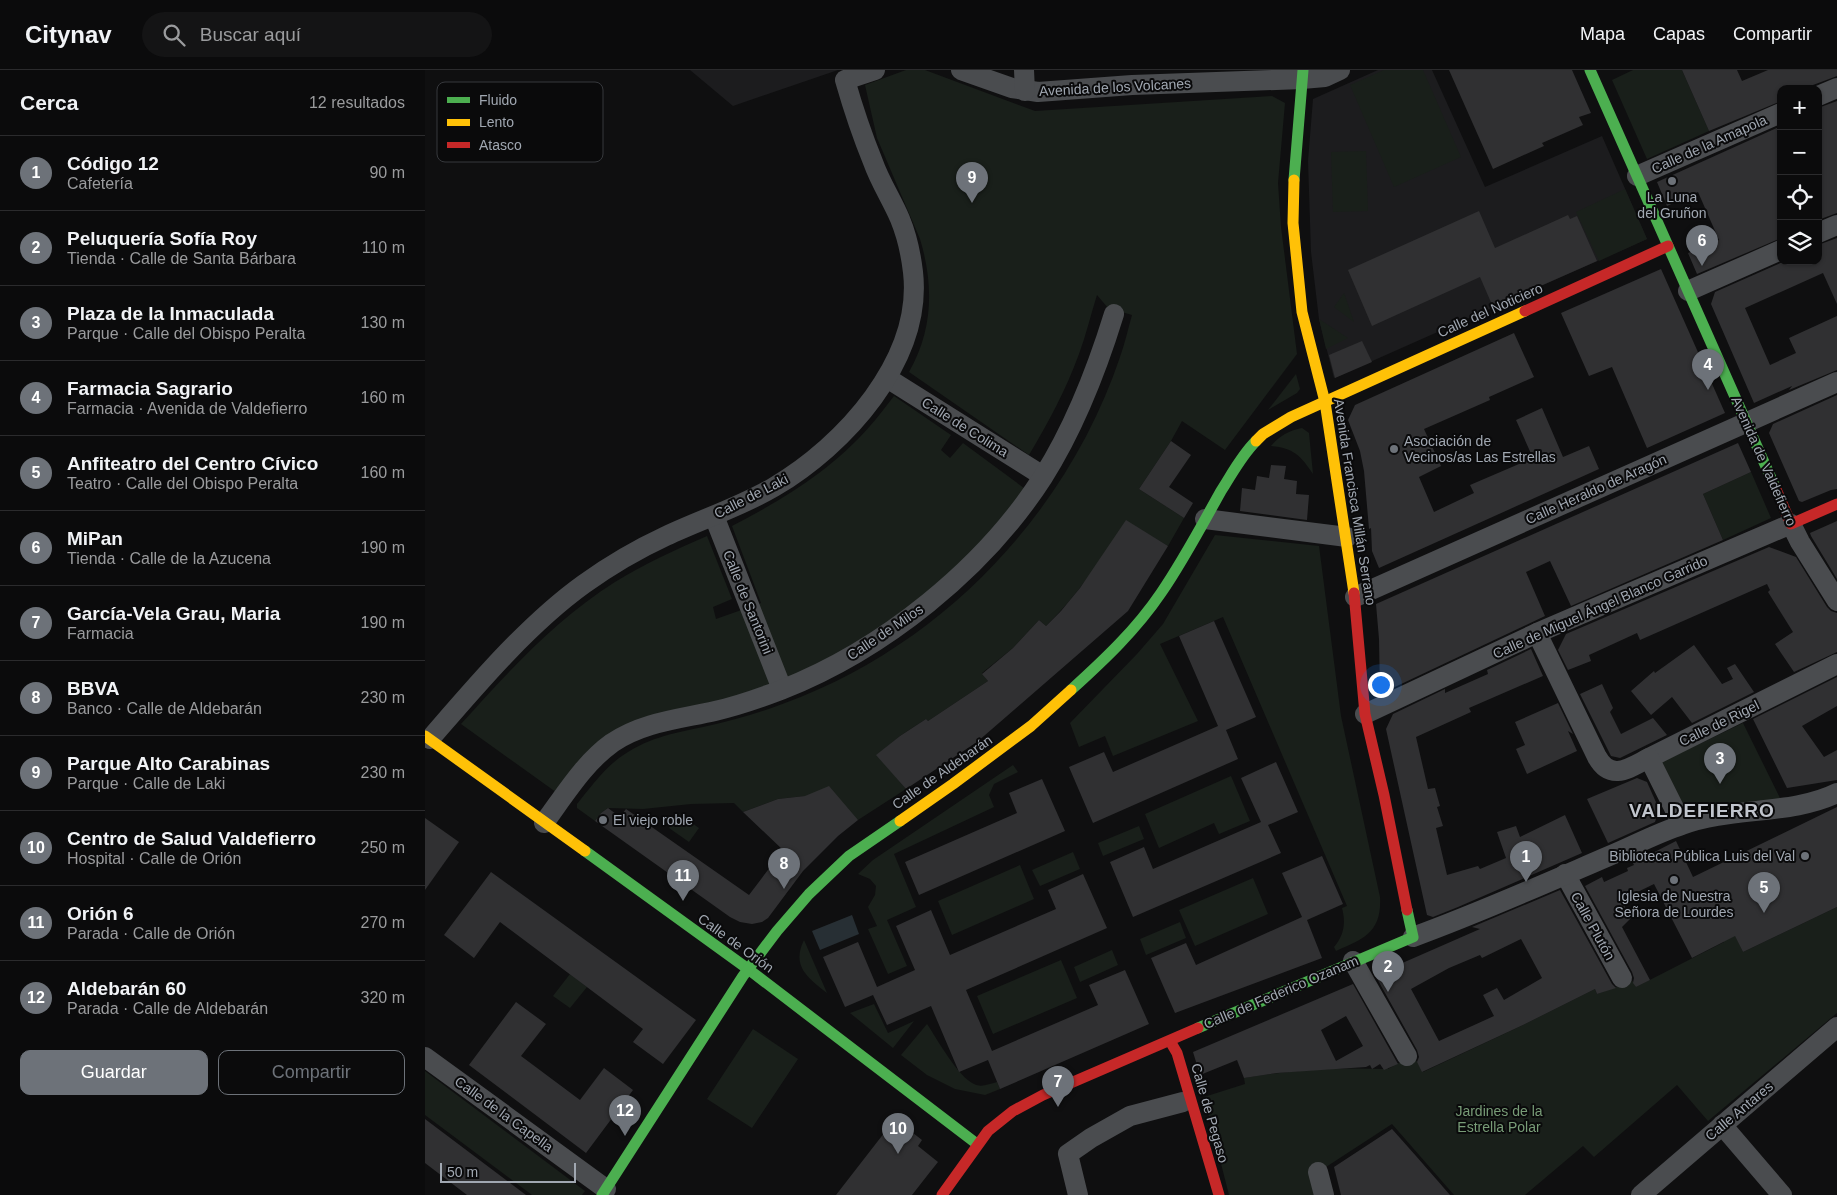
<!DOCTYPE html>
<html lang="es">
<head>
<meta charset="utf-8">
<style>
  body { margin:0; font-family:Helvetica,sans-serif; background:#141415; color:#f1f3f6 }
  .controls { position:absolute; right:15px; top:15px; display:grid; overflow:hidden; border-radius:10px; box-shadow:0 1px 4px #0004 }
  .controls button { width:45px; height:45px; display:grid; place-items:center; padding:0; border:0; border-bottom:1px solid #2b2b2d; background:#0b0b0c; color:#f1f3f6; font:25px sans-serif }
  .scale { position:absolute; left:15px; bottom:12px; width:136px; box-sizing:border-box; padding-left:5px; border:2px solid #a0a7b1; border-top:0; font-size:14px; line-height:18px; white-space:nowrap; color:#a0a7b1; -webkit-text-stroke:4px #0a0a0b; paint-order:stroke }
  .you { position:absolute; left:955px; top:614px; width:18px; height:18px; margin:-12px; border:4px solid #fff; border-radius:50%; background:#1a73e8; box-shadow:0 0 0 8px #1a73e833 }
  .badge { display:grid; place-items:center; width:32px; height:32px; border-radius:50%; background:#6d7279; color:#fff; font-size:16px; font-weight:700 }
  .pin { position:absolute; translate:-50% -41px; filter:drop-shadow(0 1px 2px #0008) }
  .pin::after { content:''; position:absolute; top:26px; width:18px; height:15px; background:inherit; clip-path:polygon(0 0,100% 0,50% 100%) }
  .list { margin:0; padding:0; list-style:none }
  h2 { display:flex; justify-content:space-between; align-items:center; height:65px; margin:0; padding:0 20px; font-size:21px }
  h2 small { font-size:16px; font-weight:400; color:#9a9b9d }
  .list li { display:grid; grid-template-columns:32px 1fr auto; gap:15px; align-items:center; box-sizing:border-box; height:75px; padding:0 20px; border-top:1px solid #2b2b2d }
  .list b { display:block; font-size:19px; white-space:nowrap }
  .list p { margin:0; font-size:16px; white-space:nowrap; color:#9a9b9d }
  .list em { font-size:16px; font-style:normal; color:#9a9b9d }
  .actions { display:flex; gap:10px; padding:15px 20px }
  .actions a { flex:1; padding:11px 0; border:1px solid #6d7279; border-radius:10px; text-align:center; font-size:18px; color:#6d7279 }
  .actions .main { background:#6d7279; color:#fff }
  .icon { flex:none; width:28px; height:28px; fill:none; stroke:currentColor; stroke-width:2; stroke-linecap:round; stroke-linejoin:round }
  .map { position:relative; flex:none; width:1412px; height:1125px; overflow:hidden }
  header { display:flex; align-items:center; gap:30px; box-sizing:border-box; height:70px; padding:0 25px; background:#0b0b0c; border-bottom:1px solid #2b2b2d }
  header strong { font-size:24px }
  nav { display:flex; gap:28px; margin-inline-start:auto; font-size:18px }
  .search { width:350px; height:45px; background:#141415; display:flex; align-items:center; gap:12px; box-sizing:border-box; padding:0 18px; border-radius:28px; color:#9a9b9d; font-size:19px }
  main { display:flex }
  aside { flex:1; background:#0b0b0c }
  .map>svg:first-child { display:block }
  .built { fill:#1c1c1e }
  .green { fill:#191f1a }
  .water { fill:#272f34 }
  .building { fill:#303032; fill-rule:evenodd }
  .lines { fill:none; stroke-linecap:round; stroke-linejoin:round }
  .street { stroke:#4a4c4f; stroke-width:20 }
  .fast { stroke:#4caf50; stroke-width:11 }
  .slow { stroke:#ffc107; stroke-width:11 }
  .jam { stroke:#c62828; stroke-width:11 }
  .poi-dot { fill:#6d7279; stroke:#0a0a0b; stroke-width:2 }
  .labels { text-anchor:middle; stroke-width:4; stroke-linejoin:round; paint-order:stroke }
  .street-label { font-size:14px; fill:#a0a7b1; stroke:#0a0a0b }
  .poi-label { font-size:14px; fill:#a0a7b1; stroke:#0a0a0b }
  .park-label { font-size:14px; fill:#789c77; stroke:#0a0a0b }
  .district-label { font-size:19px; font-weight:bold; letter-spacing:1px; fill:#c1c5cd; stroke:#0a0a0b }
  .key { fill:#0a0a0b; stroke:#37393d; stroke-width:1 }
  .key-label { font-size:14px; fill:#a0a7b1 }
</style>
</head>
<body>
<header>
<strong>Citynav</strong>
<div class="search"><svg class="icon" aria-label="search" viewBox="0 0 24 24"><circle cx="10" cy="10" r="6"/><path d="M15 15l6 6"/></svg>Buscar aquí</div>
<nav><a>Mapa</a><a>Capas</a><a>Compartir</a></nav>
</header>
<main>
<aside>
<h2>Cerca<small>12 resultados</small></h2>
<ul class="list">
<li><span class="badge">1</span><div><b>Código 12</b><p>Cafetería</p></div><em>90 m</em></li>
<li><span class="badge">2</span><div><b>Peluquería Sofía Roy</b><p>Tienda · Calle de Santa Bárbara</p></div><em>110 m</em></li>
<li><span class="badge">3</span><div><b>Plaza de la Inmaculada</b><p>Parque · Calle del Obispo Peralta</p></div><em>130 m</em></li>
<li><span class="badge">4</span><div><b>Farmacia Sagrario</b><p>Farmacia · Avenida de Valdefierro</p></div><em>160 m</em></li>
<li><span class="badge">5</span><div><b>Anfiteatro del Centro Cívico</b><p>Teatro · Calle del Obispo Peralta</p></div><em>160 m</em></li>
<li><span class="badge">6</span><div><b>MiPan</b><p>Tienda · Calle de la Azucena</p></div><em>190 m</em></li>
<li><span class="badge">7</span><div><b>García-Vela Grau, Maria</b><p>Farmacia</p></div><em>190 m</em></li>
<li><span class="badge">8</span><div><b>BBVA</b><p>Banco · Calle de Aldebarán</p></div><em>230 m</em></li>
<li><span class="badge">9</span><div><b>Parque Alto Carabinas</b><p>Parque · Calle de Laki</p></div><em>230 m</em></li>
<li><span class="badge">10</span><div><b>Centro de Salud Valdefierro</b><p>Hospital · Calle de Orión</p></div><em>250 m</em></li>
<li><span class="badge">11</span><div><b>Orión 6</b><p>Parada · Calle de Orión</p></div><em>270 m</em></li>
<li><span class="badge">12</span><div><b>Aldebarán 60</b><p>Parada · Calle de Aldebarán</p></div><em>320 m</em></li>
</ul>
<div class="actions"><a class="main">Guardar</a><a>Compartir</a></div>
</aside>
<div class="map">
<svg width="1412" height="1125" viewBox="0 0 1412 1125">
  <rect width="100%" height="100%" fill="#0f0f10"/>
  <!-- built -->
  <g class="built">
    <polygon points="265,0 413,0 308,36"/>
    <polygon points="953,0 1007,0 1060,117 1177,66 1222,169 909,308 894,249 886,182 883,91 888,29"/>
  </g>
  <!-- green -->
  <g class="green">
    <path d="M481,0H500L610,41L847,26L860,33L853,113L856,157L872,284L800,380L757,351L746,371L714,419L759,448L743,476L701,451C677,488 653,525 621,556L614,550L588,578L557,603L563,611L503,651L501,649L475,666L452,685L481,719L433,750L380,726L353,729L318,742L309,733L266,734L218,739L183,738L176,743L170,751L152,738V734C165,718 177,701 194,688C222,668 245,664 278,657C306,651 334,643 360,633C517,575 642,444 695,287C700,273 703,259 707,245L683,238L672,225C666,244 661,265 654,284C641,320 623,353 604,385L484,302C508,260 509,215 495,169L452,68L440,15Z"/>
    <polygon points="959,0 998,0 1036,87 969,117 925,15"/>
    <polygon points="1208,0 1257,0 1284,61 1222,89 1187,10"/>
    <polygon points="941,81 943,141 908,142 906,82"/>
    <polygon points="1200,119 1222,169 1174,191 1151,142"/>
    <polygon points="919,223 929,252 909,237"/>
    <polygon points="894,249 923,268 901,279"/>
    <polygon points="871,304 875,319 872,323 843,340"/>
    <path d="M469,326L526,365L516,380L525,388L538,373L603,421L539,497L427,581L328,623L216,653L135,725L36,654C83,602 130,550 190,512C219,494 250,480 282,466L307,529L288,537L291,549L336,533L307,456C357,430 407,400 445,356C453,347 461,336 469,326Z"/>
    <path d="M877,358L884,363L888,404C876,386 869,378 846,376C854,366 865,360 877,358Z"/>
    <polygon points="1326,402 1346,448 1298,470 1278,424"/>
    <path d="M790,465L894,476L916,646L955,827C957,862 939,869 911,881L909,877C919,865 921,853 917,838L922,836L798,547L735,574L773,651L688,686L680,666L654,677L645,653L712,584L738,554Z"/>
    <polygon points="1318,653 1357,732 1267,745 1260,743 1233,692 1247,687"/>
    <polygon points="588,695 593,702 569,714 564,725 569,737 469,784 491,837 462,850 482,896 463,904 443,859 452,856 443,837 450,825 451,816 445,809 433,804 448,790"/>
    <polygon points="806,706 825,751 794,764 789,753 734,778 720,744"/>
    <polygon points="254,744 274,758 264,772 244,758"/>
    <polygon points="714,756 719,769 678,786 673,773"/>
    <polygon points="648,782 655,799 615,816 607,800"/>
    <polygon points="595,795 609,829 527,865 513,831"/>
    <polygon points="828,808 843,844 770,876 754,840"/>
    <path d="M1412,837V943L1283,1051L1252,1015L1169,1087L1158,1076L1100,1125H1029L967,1054L901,1097L908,1125H804L779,1027L820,1014L819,1008C865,1000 912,997 959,999L962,997L963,999L988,985L998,1002L1098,955L1170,919L1172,924L1208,911L1211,917L1299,872L1294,860L1305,855L1318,882Z"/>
    <polygon points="755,852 761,868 721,885 715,869"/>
    <path d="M379,870L402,923C383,908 366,896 379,870Z"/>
    <polygon points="687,880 693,895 655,912 649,897"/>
    <polygon points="636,890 652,928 568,964 552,926"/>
    <polygon points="145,904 162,917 145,938 128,926"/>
    <polygon points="449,934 463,963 489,951 468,978 425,943"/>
    <path d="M502,954C512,969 533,1007 549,1014C556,1018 564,1014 572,1012L575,1019L560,1025L530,1019L502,1005L476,985Z"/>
    <polygon points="328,959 373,989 327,1058 282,1029"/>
    <polygon points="0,1001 160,1121 157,1125 107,1125 0,1045"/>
  </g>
  <!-- water -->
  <polygon class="water" points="427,845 434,864 395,880 387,861"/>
  <!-- building -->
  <g class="building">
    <polygon points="1024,0 1147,0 1166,43 1154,47 1158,55 1117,73 1119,76 1068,99"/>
    <polygon points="1257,0 1312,0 1317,11 1343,0 1412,0 1412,6 1388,15 1384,19 1356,19 1356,31 1284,61"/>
    <polygon points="1412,31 1412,143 1393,150 1393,38"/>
    <polygon points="1356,56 1356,168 1272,204 1263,183 1294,170 1273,122 1242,136 1232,112"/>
    <polygon points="1054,141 1070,178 1143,145 1145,149 1152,146 1172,191 1068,237 1055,207 947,256 923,200"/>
    <polygon points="1412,168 1412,234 1398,203 1320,238 1345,295 1371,283 1364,268 1412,246 1412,300 1364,320 1367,316 1329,333 1286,234 1290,222 1360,191 1393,191 1393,175"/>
    <polygon points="1236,199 1300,343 1222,378 1187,297 1164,306 1136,243"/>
    <polygon points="1089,263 1109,307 1064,327 1065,330 999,359 1016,396 994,407 1009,442 1049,423 1045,415 1108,388 1091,350 1117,338 1138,387 1164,376 1174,399 954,498 947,481 946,458 944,459 939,401 935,381 923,350 930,335"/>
    <polygon points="937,271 947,292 910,308 904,285"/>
    <polygon points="1412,325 1412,419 1406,420 1377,432 1374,431 1344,363 1348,354"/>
    <polygon points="746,371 766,385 744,417 768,433 759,448 714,419"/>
    <polygon points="1313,373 1326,402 1278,424 1298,470 1146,536 1125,491 1101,502 1120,546 955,624 954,569 951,534"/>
    <polygon points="846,395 861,396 859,409 872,411 871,424 884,425 882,450 815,441 817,418 830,420 832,406 844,408"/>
    <polygon points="701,450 743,476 703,541 552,672 481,719 451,685 475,666 501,649 503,651 563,611 557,604 588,578 614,550 621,556 636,541 655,518"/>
    <polygon points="1412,451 1412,509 1386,466 1385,463"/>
    <polygon points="1344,477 1371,487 1402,537 1406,541 1412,543 1412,582 1369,602 1350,574 1368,562 1343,522 1345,520 1342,514 1215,570 1212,563 1164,585 1166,591 1143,600 1133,580 1141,564"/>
    <polygon points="789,551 831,647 801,660 813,689 668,753 644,697 679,682 688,702 793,656 754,566"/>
    <polygon points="1269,575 1297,614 1308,609 1302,598 1310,594 1329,622 1267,653 1247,627 1226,645 1206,621 1229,601 1230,603"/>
    <polygon points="1106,579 1118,606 1044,638 1046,642 991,667 1003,719 1010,718 1015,736 1012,737 1018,756 1011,758 1022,805 1053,796 1055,799 1081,788 1072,762 1091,756 1095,767 1140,745 1157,783 1033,837 1008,847 1002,845 961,659 968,644 1020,619 1020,623 1063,604 1062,600"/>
    <polygon points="1412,607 1412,636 1377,656 1399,687 1412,680 1412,710 1362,718 1328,649"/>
    <polygon points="1177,614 1188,638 1185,642 1196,664 1228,648 1242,665 1195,688 1186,686 1155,624"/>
    <polygon points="1133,633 1148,664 1143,661 1152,681 1102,704 1091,679 1100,675 1090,652"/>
    <polygon points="851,692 873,742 843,755 856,783 708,847 685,792 719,777 728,799 836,752 816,708"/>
    <polygon points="1212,708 1222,712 1234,739 1230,752 1183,773 1162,729"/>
    <polygon points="617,709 640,761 494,825 480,792 592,743 584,723"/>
    <polygon points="404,716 433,750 413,766 378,801 343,848 337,852 327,854 315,852 305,847 170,751 176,743 183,738 195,747 201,739 324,825 358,780 318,742 353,729 380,726"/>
    <polygon points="1412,737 1412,837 1318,882 1310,866 1267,888 1229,814 1196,830 1206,848 1197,857 1225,910 1211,917 1208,913 1209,908 1207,902 1160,816 1177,807 1179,812 1203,801 1202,798 1209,795 1208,793 1251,771 1268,807"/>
    <polygon points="0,748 34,772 0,820"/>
    <polygon points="897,786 918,834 882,850 897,888 750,943 726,888 761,873 771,895 877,847 857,803"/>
    <polygon points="66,802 271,950 238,994 208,972 218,959 75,852 49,888 19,865"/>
    <polygon points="658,804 682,858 541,920 567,981 673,935 664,915 700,900 724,954 575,1019 563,990 534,1002 506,936 462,955 448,925 420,937 398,887 433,872 452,917 490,900 471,856 506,840 525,885 631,839 623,820"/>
    <path d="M1135,820L1187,914L1191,918L1172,924L1170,919L1098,955L997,1002L992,992L994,987L992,980L950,905L1055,859L1047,857ZM1096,869L1117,908L1079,930L1072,918L1058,925L1069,946L1014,971L986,919L1024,898L1055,885L1057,888Z"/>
    <path d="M928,914L973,994L959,1000L955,994L947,999L945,995L941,997L852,1003L819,1008L812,990L775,1005L768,982ZM921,946L938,976L911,991L896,960Z"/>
    <polygon points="91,932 121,954 96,986 155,1030 179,998 208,1020 161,1083 44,995"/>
    <polygon points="0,1049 101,1125 42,1125 0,1093"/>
    <polygon points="470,1049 497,1070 493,1076 513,1092 505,1102 487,1125 411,1125"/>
    <polygon points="967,1059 991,1086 1025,1125 916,1125 909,1097"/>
  </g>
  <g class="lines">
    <!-- street -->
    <g class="street">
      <polyline points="536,0 587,18 613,22 707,15 877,9 900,7 915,0"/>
      <polyline points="599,0 600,21"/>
      <polyline points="1393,26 1412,18"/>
      <polyline points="1212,106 1356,43"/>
      <polyline points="1393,163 1412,155"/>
      <polyline points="1263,221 1356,180"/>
      <polyline points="462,308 618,406"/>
      <polyline points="289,446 357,619"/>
      <polyline points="780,449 922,467"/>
      <polyline points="930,527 1412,312"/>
      <path d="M1112,563L1172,687C1186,712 1204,698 1224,688L1412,594"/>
      <polyline points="940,644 1112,563 1366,454 1375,472 1412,531"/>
      <path d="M5,669C50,617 102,555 159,514C184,496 213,479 241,466C277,449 315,437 349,417C419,376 498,290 488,202C486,185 482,166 475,149C467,130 455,112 448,92C437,65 428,38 420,10L450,0"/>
      <polyline points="1224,688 1257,754"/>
      <path d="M119,753C139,726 159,693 187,673C218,652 255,649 290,641C312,636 335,628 356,620C458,580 559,499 618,407C649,358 672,299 689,244"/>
      <polyline points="1140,804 1197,908"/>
      <path d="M988,867C1054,843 1119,814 1184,786C1208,776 1232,763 1257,755C1305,737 1368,745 1412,723"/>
      <polyline points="928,891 982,986"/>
      <polyline points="0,987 181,1119"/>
      <polyline points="1297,1055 1357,1125"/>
      <polyline points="893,1102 899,1125"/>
      <polyline points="653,1125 643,1084 666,1068 705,1046 758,1032"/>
      <polyline points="1216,1125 1412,957"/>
    </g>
    <!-- fast -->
    <g class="fast">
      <polyline points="1165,0 1350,417"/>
      <polyline points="869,110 878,0"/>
      <path d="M646,620C679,590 711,560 736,523C758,491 777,455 796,421C807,404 816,386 831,371"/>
      <polyline points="160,781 323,899 552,1074"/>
      <polyline points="773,958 988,867 982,840"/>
      <polyline points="177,1125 318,906 352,861 384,824 424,786 475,751"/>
    </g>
    <!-- slow -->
    <g class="slow">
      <polyline points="869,110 868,153 877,242 900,332 929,523"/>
      <polyline points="831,371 838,364 866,347 1100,241"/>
      <polyline points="0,666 160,781"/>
      <polyline points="475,751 528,714 606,656 646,620"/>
    </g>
    <!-- jam -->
    <g class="jam">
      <polyline points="1100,241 1243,176"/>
      <polyline points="1350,417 1366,454 1412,434"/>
      <polyline points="929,523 940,644 959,725 982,840"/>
      <polyline points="745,971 752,983 794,1125"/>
      <polyline points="517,1125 563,1061 588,1041 618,1025 773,958"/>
    </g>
  </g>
  <!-- markers -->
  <g class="poi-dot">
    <circle cx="1247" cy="111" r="5"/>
    <circle cx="969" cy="379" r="5"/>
    <circle cx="178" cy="750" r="5"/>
    <circle cx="1380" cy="786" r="5"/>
    <circle cx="1249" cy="810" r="5"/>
  </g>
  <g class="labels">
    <!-- street labels -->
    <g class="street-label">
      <text transform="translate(690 17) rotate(-3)" y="5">Avenida de los Volcanes</text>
      <text transform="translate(1284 74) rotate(-24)" y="5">Calle de la Amapola</text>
      <text transform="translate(1065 240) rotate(-24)" y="5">Calle del Noticiero</text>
      <text transform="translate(540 357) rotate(32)" y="5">Calle de Colima</text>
      <text transform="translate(1339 391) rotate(66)" y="5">Avenida de Valdefierro</text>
      <text transform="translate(1171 419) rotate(-24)" y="5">Calle Heraldo de Aragón</text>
      <text transform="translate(326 426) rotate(-27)" y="5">Calle de Laki</text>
      <text transform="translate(930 432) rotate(81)" y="5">Avenida Francisca Millán Serrano</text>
      <text transform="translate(323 532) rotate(68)" y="5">Calle de Santorini</text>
      <text transform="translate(1175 537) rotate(-24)" y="5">Calle de Miguel Ángel Blanco Garrido</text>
      <text transform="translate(460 562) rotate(-34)" y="5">Calle de Milos</text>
      <text transform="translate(1294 653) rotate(-26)" y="5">Calle de Rigel</text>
      <text transform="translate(517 702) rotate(-35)" y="5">Calle de Aldebarán</text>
      <text transform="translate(1168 856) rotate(61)" y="5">Calle Plutón</text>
      <text transform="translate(311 873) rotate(36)" y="5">Calle de Orión</text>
      <text transform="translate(856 922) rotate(-23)" y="5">Calle de Federico Ozanam</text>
      <text transform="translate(1314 1041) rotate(-40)" y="5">Calle Antares</text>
      <text transform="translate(785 1043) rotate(74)" y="5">Calle de Pegaso</text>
      <text transform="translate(79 1044) rotate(36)" y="5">Calle de la Capella</text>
    </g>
    <!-- poi labels -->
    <g class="poi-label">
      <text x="1247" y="132">La Luna<tspan x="1247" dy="16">del Gruñon</tspan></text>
      <text x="979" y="376" text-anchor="start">Asociación de<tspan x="979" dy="16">Vecinos/as Las Estrellas</tspan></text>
      <text x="188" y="755" text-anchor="start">El viejo roble</text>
      <text x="1370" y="791" text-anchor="end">Biblioteca Pública Luis del Val</text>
      <text x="1249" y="831">Iglesia de Nuestra<tspan x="1249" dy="16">Señora de Lourdes</tspan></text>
    </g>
    <!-- park labels -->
    <g class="park-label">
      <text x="1074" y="1046">Jardines de la<tspan x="1074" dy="16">Estrella Polar</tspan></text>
    </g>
    <!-- district labels -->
    <g class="district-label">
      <text x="1277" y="747">VALDEFIERRO</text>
    </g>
  </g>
  <!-- legend -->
  <rect x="12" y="12" width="166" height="80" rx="8" class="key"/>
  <rect x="22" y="27" width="23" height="6" fill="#4caf50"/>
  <rect x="22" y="49" width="23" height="7" fill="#ffc107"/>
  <rect x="22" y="72" width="23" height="6" fill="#c62828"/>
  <g class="key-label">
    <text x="54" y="35">Fluido</text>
    <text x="54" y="57">Lento</text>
    <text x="54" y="80">Atasco</text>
  </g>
</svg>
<div class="controls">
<button>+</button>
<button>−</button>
<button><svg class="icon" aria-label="locate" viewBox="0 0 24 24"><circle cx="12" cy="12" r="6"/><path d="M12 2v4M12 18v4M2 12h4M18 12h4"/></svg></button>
<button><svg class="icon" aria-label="layers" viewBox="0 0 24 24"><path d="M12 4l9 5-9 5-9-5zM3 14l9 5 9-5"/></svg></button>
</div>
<div class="scale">50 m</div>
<div class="you"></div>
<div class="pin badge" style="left:1101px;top:812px">1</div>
<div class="pin badge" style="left:963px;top:922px">2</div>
<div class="pin badge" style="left:1295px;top:714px">3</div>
<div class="pin badge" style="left:1283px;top:320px">4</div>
<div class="pin badge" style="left:1339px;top:843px">5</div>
<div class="pin badge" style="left:1277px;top:196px">6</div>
<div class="pin badge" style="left:633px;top:1037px">7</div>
<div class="pin badge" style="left:359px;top:819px">8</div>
<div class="pin badge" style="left:547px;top:133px">9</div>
<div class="pin badge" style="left:473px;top:1084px">10</div>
<div class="pin badge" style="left:258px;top:831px">11</div>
<div class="pin badge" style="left:200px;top:1066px">12</div>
</div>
</main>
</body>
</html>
